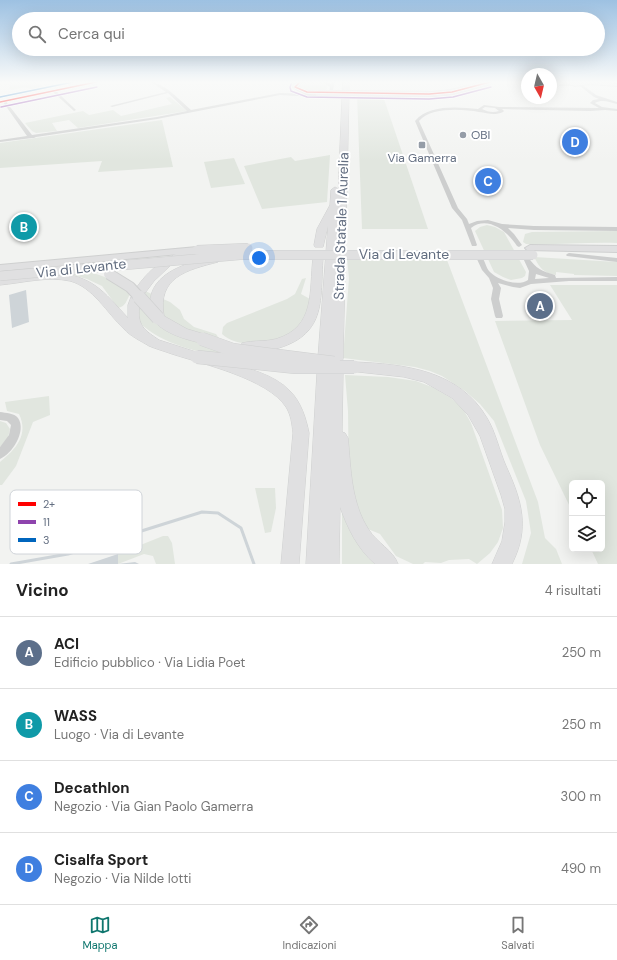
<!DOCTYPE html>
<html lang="it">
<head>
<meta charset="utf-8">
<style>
  body { margin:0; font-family:"DM Sans",sans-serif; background:#f6f6f6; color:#222 }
  .controls { position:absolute; right:12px; bottom:12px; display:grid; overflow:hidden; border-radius:6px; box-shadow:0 4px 16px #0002 }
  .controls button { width:36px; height:36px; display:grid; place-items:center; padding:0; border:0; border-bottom:1px solid #e0e0e0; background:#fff; color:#222; font:20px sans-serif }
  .compass { position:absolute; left:521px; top:68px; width:36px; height:36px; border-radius:50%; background:#fff; box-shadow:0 4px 16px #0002; rotate:172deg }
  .you { position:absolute; left:259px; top:258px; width:14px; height:14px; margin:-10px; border:3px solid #fff; border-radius:50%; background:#1a73e8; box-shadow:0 0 0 6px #1a73e833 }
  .badge { display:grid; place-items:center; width:26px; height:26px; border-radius:50%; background:#0f766e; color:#fff; font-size:13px; font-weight:700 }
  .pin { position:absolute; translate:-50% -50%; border:2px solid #fff; box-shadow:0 1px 4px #0006 }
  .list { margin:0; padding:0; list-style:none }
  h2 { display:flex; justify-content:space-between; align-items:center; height:52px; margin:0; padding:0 16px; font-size:17px }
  h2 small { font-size:13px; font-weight:400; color:#767676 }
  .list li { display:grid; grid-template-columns:26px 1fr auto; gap:12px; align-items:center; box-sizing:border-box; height:72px; padding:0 16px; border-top:1px solid #e0e0e0 }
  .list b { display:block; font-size:15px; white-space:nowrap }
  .list p { margin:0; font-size:13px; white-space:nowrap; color:#767676 }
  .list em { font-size:13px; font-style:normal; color:#767676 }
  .icon { flex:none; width:22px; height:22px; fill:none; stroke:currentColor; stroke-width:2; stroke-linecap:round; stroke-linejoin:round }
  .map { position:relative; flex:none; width:617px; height:564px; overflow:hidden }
  .search { position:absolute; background:#fff; box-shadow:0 4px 16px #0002; left:12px; right:12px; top:12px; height:44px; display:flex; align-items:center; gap:10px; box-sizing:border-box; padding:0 14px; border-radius:22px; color:#767676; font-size:15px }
  .sheet { height:340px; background:#fff }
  nav { display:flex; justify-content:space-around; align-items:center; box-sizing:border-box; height:56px; border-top:1px solid #e0e0e0; background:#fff; font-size:11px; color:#767676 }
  nav a { display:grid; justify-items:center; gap:2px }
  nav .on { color:#0f766e }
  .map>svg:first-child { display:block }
  .green { fill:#e1e6df }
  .water { fill:#ced4d8 }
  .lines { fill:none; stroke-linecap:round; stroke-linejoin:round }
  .stream { stroke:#ced4d8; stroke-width:3 }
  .secondary-casing { stroke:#cfd0d0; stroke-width:2 }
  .trunk-casing { stroke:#cfd0d0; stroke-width:1 }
  .minor { fill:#cdcece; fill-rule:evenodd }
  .secondary { fill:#e0e0e1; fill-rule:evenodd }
  .trunk { fill:#e0e0e1; fill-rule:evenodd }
  .secondary-bridge-far1-casing { stroke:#cfd0d0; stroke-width:6; stroke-linecap:butt }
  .secondary-bridge-casing { stroke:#cfd0d0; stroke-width:10; stroke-linecap:butt }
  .trunk-bridge-far1-casing { stroke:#cfd0d0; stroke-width:12; stroke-linecap:butt }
  .trunk-bridge-casing { stroke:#cfd0d0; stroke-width:14; stroke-linecap:butt }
  .secondary-bridge-far1 { stroke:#e0e0e1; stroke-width:5.5 }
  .secondary-bridge { stroke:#e0e0e1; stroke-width:9 }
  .trunk-bridge-far1 { stroke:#e0e0e1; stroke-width:10 }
  .trunk-bridge { stroke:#e0e0e1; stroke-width:13 }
  .bus-1-casing { stroke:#fff; stroke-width:3 }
  .bus-2-casing { stroke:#fff; stroke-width:3 }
  .bus-3-casing { stroke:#fff; stroke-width:3 }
  .bus-1 { stroke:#f00; stroke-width:1.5 }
  .bus-2 { stroke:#8e44ad; stroke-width:1.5 }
  .bus-3 { stroke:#0065bd; stroke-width:1.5 }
  .poi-dot { fill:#959da8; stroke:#fff; stroke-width:1.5 }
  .labels { text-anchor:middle; stroke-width:4; stroke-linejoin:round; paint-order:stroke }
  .far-poi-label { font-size:12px; fill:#636e81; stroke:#fff; text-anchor:start }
  .street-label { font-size:14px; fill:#636e81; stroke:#fff }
  .key { fill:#fff; stroke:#d0d4d9; stroke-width:1 }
  .key-label { font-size:11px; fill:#636e81 }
</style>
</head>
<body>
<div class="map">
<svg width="617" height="564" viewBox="0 0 617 564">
  <rect width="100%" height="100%" fill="#f2f3f1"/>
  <!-- green -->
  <g class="green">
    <polygon points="9,82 38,82 46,90 30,89 26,87 11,90 9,88 10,86"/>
    <path d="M303,82H321L326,83L327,86L326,92C317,92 304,93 297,86Z"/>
    <polygon points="357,95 383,96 428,229 362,229"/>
    <polygon points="170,97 187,111 78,128 69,120 52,123 57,131 36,133 32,131 25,123 83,111 89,115 113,110 121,116 172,104 166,98"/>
    <polygon points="162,120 173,167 98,172 102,161 0,168 0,143"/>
    <polygon points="330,155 327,202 262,209 244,166 291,157 295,161"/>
    <polygon points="234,158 245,184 211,188 204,162"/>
    <polygon points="487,225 495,227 504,232 526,272 525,276 522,278 511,280 503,277 494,272 475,231 480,227"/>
    <path d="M617,231V243C587,242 556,245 526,244L523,242L525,234L532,232Z"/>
    <path d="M534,257L617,262V276L574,275V274L556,272V275C543,273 540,268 534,257Z"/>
    <polygon points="347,258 447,260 538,502 545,538 556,549 562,564 522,564 531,533 526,501 494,421 480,404 465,391 442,376 430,371 415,367 343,358 349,278"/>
    <path d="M85,271C105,276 115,280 130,294C127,300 125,307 118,308L102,286L87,279L65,273Z"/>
    <path d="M306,278L301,294L310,299C308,310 306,322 296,329C277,344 241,351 222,334L223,327L227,323L287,299L295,294L302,279Z"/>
    <polygon points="550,285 617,285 617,564 598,564 591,549 602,549 602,483 572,483 572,511 540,445 495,321 572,320"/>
    <path d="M145,291L170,302L180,310L184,319L194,327L216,334L232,358C201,353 162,345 139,322L138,305Z"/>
    <polygon points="345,375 388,377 416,381 432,387 451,398 463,409 471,423 502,510 503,528 498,542 490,553 477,564 469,559 449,560 441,563 425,562 423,564 413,564 396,556 380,534 363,527 349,492 348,411"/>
    <path d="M49,396L50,415L33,422L16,466L2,485H0V462C16,449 29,435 19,414L7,411L5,402Z"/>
    <polygon points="0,421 6,423 10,429 8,438 0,447"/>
    <polygon points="255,488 275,488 276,508 271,532 265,533"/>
    <path d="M342,505C348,529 358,548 376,564H342Z"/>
    <polygon points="163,536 168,536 172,543 175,564 156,564 153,556 144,554 118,564 118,554"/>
  </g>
  <!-- water -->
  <g class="water">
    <polygon points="26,290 29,322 12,328 9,295"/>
    <polygon points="118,554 118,564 135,562 139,564 88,564"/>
  </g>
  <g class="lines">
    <!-- stream -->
    <polyline class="stream" points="11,564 68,554 202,512 218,513 241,528 254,564"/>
    <!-- secondary casing -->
    <g class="secondary-casing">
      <g id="secondary">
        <path d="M297,82H302L298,86L303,90L321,93C312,97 299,92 292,86Z"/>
        <polygon points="562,82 575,83 580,82 597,82 617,84 617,86 589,84 575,86"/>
        <polygon points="530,245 617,246 617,252 527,250 525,248"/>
        <polygon points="197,247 200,248 202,250 200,252 0,271 0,265"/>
      </g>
    </g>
    <!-- trunk casing -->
    <g class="trunk-casing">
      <g id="trunk">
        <polygon points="343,82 349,82 349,94 343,359 341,363 336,364 331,363 330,360 325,362 320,361 318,357 328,226 323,247 315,247 314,245 317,229 330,205 331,190 335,187 338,189"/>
        <polygon points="197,247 202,250 201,252 177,260 172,257 173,255"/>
        <path d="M318,255L323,258C320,299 327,333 279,348C268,351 254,354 242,351L241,347L242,343C253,340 265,342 276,339C316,327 309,291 313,258Z"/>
        <path d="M214,257L218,258L219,260L218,262C187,270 157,277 164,316L187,329L214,337L216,340L214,343L210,345C192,341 167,336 154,321C151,317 150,309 150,304C150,272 189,262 214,257Z"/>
        <path d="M167,260L171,261L172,263L171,265L154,281L145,293H137L135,290C141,280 156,263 167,260Z"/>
        <polygon points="25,263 71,264 76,267 71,270 21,268 20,266"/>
        <path d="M54,272C94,277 102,290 128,318V305L131,297H139C142,301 140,305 139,310C138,327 146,331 159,340C181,347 202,354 224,361C246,368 274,374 290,391C301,402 306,418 309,433L299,564H281L293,433C292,424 291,415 286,407C268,379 203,364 172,354C164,351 156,349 149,346C141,341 130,336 124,329C107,313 93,287 70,281C48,276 22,283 0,285V277Z"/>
        <path d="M354,362C404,364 459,370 487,418C496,433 499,450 506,466C522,501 530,528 512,564H492L502,541L505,522V509L501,495L480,436L468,415L452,398L424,382L404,377L349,371L347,367L349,363Z"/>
        <path d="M324,367L329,369L330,372L336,368L341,370L343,374L342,432L345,433L348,438C351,469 351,503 369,530C377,543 393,550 398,564H375C357,548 348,529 340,507L339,564H306L317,373L319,369Z"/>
      </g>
    </g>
    <!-- minor -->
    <g class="minor">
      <path d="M92,82H98L56,91L75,109L76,110L74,111L53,92L7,102V103L32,135L157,117L187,111L168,93L112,107L110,106L166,92L151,82C163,82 182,102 191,110L280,93L315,94L326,93L328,94L315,97L280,95L157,119L36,137L34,138H32L0,142V140L27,136L3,102L0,103V101L51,90L53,89L55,90Z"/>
      <polygon points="322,82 326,82 331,84 331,82 335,82 332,93 329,92 330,87"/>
      <polygon points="560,84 572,84 574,85 572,86 559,86"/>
      <path d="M581,84L596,95L617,102V104C609,102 602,99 595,103L602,107L617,109V111L605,110L590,111L502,109L504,111L503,112C494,116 488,113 479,112C462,109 431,107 419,121L458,208L467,219L469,224L477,221L488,220L502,224L534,226L617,227V231L534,230L508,228L514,234L522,245L519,247L517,246C508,232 488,215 471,228L477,245L476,246H472L462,220L452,208L415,121C429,104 458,107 478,109L484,105L499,107L599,108L590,103L593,100L599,99L594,97L580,86ZM485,107L495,108L499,111C493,113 488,112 482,109Z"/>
      <polygon points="569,253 617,258 617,262 567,256 566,255 567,254"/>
      <path d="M479,255C485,258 485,266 489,271C497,280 518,287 528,280L529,271L523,258L526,256L528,257C536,269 542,271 555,275L556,278L617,277V281H569L531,284L520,288L513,287L498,283L501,288L499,299L503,316L502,318H496L495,316L491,299L493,288L489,278L482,270L476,257ZM536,274L549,278L535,279Z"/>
      <path d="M0,412C6,413 14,413 18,418C27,431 12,454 0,459V447L9,435L11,425L7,421L0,420Z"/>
    </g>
    <!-- secondary -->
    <use href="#secondary" class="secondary"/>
    <!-- trunk -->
    <use href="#trunk" class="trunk"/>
    <!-- secondary-bridge-far1 casing -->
    <g class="secondary-bridge-far1-casing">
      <polyline id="secondary-bridge-far1" points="318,93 433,94 452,92 490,82"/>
    </g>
    <!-- secondary-bridge casing -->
    <g class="secondary-bridge-casing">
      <g id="secondary-bridge">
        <polyline points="197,250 248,248"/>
        <polyline points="0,276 240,255 533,255"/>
      </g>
    </g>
    <!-- trunk-bridge-far1 casing -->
    <g class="trunk-bridge-far1-casing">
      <polyline id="trunk-bridge-far1" points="109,274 130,287 140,298"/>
    </g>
    <!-- trunk-bridge casing -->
    <g class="trunk-bridge-casing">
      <g id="trunk-bridge">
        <polyline points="139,297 158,318"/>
        <polyline points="202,339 233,350 334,363"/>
        <polyline points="197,357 295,367 354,367"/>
      </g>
    </g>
    <!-- secondary-bridge-far1 -->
    <use href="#secondary-bridge-far1" class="secondary-bridge-far1"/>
    <!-- secondary-bridge -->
    <use href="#secondary-bridge" class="secondary-bridge"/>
    <!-- trunk-bridge-far1 -->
    <use href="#trunk-bridge-far1" class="trunk-bridge-far1"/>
    <!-- trunk-bridge -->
    <use href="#trunk-bridge" class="trunk-bridge"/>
    <!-- bus-1 casing -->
    <g class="bus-1-casing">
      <g id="bus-1">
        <polyline points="300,82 295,87 307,92 429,94 452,92 490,82"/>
        <polyline points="0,102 96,82"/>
      </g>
    </g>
    <!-- bus-2 casing -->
    <g class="bus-2-casing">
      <g id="bus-2">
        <polyline points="292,82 290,87 291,91 307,97 429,99 453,97 491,87"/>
        <polyline points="1,107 97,87"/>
      </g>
    </g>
    <!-- bus-3 casing -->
    <g class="bus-3-casing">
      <polyline id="bus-3" points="0,97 73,82"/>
    </g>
    <!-- bus-1 -->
    <use href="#bus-1" class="bus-1"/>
    <!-- bus-2 -->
    <use href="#bus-2" class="bus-2"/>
    <!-- bus-3 -->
    <use href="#bus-3" class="bus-3"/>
  </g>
  <!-- sky -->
  <linearGradient id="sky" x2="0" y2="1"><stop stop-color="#9dc1e2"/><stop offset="0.51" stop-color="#f9faf9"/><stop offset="1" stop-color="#f9faf9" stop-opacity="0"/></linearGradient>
  <rect width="617" height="161" fill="url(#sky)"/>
  <!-- markers -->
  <g class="poi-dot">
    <circle cx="463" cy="135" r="4"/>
    <rect x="418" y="141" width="8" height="8" rx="2"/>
  </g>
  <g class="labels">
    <!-- far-poi labels -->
    <g class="far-poi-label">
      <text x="471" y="139">OBI</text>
      <text x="422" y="162" text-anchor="middle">Via Gamerra</text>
    </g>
    <!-- street labels -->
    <g class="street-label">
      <text transform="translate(341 226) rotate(-88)" y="5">Strada Statale 1 Aurelia</text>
      <text x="404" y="259">Via di Levante</text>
      <text transform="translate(81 268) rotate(-6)" y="5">Via di Levante</text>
    </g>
  </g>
  <!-- legend -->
  <rect x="10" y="490" width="132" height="64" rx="6" class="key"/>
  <rect x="18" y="502" width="18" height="4" fill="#f00"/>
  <rect x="18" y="520" width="18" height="4" fill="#8e44ad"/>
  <rect x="18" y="538" width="18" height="4" fill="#0065bd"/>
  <g class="key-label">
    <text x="43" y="508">2+</text>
    <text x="43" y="526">11</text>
    <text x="43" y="544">3</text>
  </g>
</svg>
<div class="controls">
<button><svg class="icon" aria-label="locate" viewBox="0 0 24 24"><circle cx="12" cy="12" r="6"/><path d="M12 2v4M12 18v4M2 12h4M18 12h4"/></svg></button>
<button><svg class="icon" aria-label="layers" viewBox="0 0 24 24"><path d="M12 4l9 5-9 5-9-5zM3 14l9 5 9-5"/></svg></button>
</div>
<svg class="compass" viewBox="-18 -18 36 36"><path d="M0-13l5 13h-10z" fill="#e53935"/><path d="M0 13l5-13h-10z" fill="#767676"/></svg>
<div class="you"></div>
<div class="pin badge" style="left:540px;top:306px;background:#5c6f8a">A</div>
<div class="pin badge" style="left:24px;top:227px;background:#0f9aa8">B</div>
<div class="pin badge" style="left:488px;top:181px;background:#3f7fe0">C</div>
<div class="pin badge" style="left:575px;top:142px;background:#3f7fe0">D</div>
<div class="search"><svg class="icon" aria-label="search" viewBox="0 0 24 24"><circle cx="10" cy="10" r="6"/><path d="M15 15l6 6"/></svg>Cerca qui</div>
</div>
<section class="sheet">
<h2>Vicino<small>4 risultati</small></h2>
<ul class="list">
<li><span class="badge" style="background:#5c6f8a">A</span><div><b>ACI</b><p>Edificio pubblico · Via Lidia Poet</p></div><em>250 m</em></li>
<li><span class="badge" style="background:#0f9aa8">B</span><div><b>WASS</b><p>Luogo · Via di Levante</p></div><em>250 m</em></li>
<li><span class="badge" style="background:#3f7fe0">C</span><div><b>Decathlon</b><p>Negozio · Via Gian Paolo Gamerra</p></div><em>300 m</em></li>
<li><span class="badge" style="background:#3f7fe0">D</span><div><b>Cisalfa Sport</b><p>Negozio · Via Nilde Iotti</p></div><em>490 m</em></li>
</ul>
</section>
<nav>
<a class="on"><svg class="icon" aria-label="map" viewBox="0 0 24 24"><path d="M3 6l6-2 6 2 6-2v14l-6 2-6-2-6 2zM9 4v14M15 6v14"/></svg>Mappa</a>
<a><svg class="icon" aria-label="directions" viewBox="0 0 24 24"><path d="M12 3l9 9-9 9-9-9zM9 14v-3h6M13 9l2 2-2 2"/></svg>Indicazioni</a>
<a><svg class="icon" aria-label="saved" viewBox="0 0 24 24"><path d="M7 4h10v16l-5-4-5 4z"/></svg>Salvati</a>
</nav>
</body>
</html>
